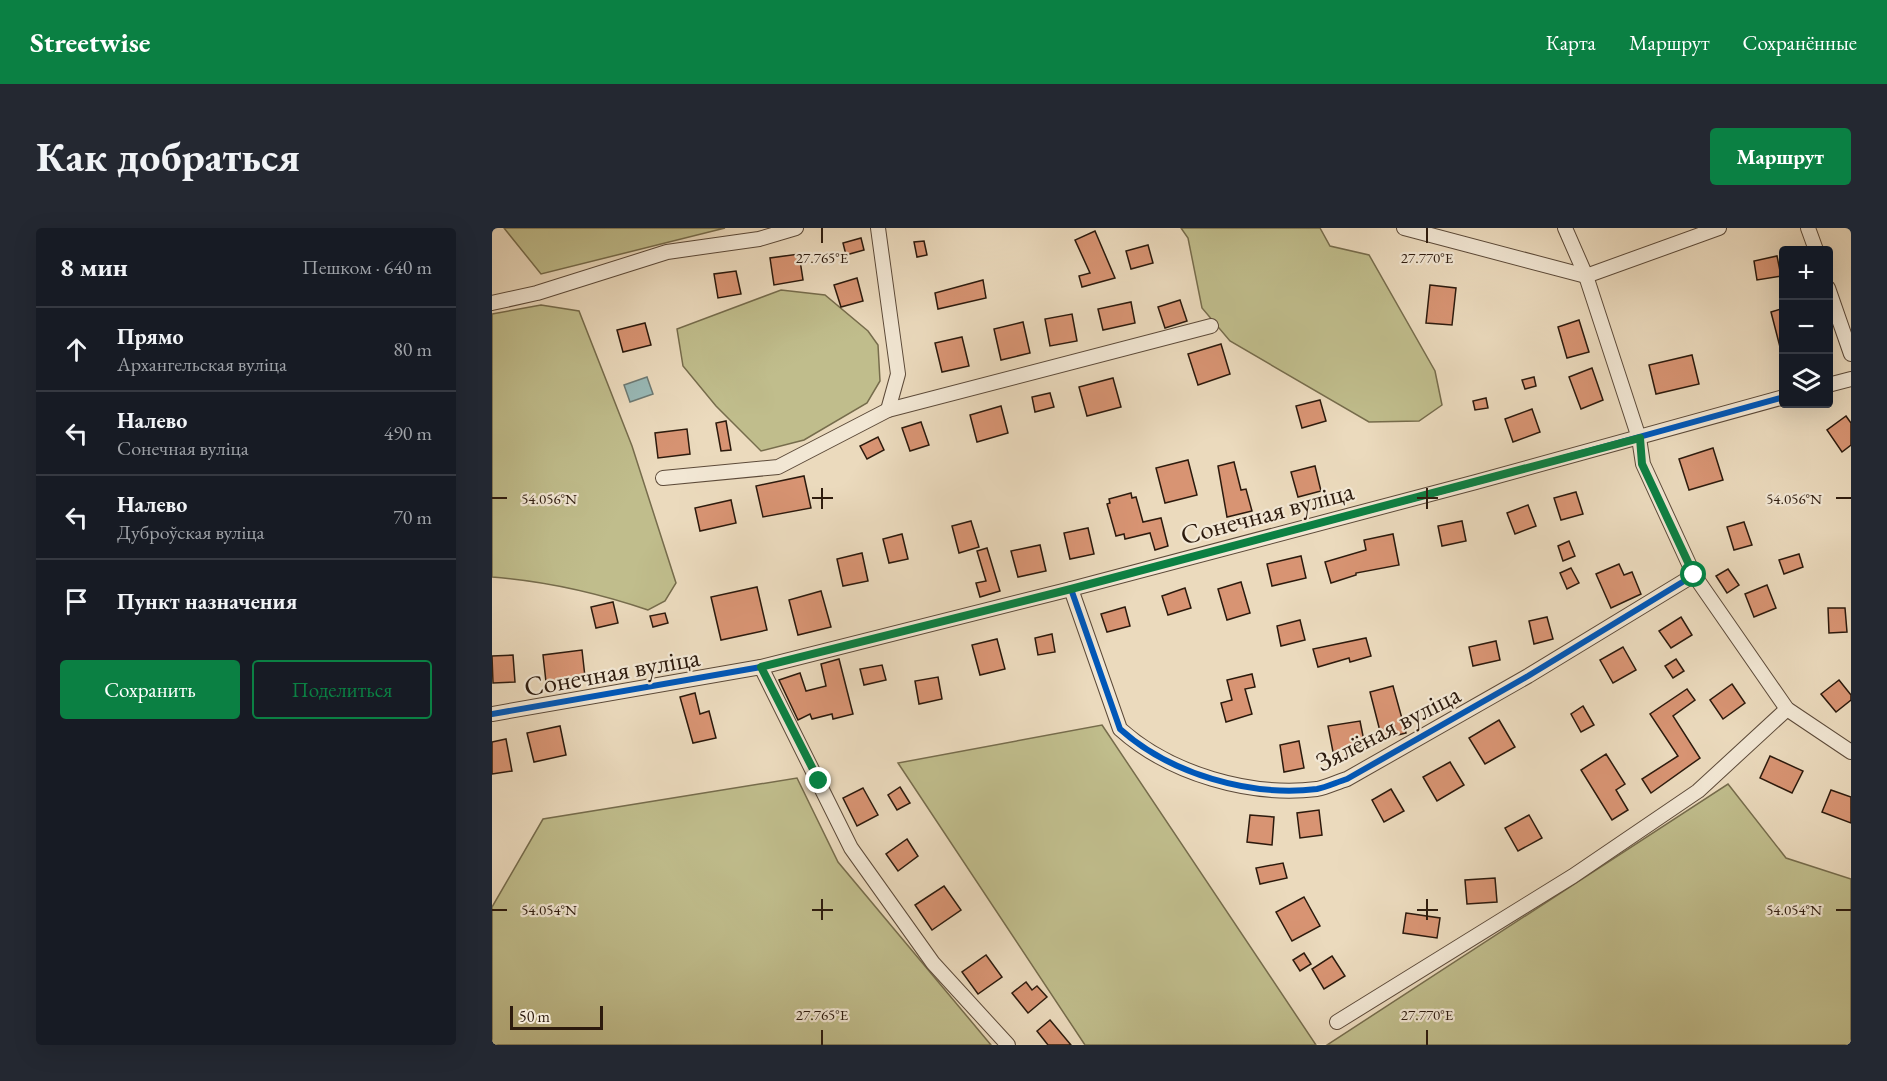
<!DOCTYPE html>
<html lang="ru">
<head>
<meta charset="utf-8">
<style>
  body { margin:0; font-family:"EB Garamond",serif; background:#242831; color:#f1f3f6 }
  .controls { position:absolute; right:18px; top:18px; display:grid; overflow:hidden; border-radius:6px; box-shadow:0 6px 24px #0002 }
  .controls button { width:54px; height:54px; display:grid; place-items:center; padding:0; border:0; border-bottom:2px solid #363941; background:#171b24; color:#f1f3f6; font:30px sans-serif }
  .scale { position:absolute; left:18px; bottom:15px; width:93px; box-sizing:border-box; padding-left:6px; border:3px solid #2c1a0d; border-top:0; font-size:16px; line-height:21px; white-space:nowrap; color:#2c1a0d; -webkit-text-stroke:4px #f2e7d4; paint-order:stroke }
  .stop { position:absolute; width:18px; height:18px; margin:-14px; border:4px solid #0b8043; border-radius:50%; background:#fff }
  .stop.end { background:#0b8043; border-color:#fff; box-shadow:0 2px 6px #0008 }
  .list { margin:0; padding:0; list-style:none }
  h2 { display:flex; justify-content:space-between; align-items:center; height:78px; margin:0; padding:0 24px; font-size:26px }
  h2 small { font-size:20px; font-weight:400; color:#9ea1a6 }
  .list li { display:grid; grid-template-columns:39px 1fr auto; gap:18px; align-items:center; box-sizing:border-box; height:84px; padding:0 24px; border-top:2px solid #363941 }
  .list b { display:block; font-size:22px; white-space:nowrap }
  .list p { margin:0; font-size:20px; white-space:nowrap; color:#9ea1a6 }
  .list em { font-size:20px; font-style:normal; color:#9ea1a6 }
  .actions { display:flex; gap:12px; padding:18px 24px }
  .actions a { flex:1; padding:14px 0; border:2px solid #0b8043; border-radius:6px; text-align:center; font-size:21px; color:#0b8043 }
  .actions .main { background:#0b8043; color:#fff }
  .icon { flex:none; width:33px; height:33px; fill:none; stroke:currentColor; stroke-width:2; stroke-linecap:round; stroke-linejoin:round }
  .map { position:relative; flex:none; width:1359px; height:817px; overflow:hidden; border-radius:6px }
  header { display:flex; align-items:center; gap:36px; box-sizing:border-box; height:84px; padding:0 30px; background:#0b8043; color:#fff }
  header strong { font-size:28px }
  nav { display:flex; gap:33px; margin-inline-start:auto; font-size:21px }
  .intro { display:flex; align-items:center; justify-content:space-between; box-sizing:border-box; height:144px; padding:0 36px }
  h1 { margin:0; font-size:42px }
  .button { padding:15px 27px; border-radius:6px; background:#0b8043; color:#fff; font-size:21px; font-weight:700 }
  main { display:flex; gap:36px; padding:0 36px }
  aside { flex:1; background:#171b24; border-radius:6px; box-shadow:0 6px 24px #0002 }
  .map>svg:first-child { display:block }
  .green { fill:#c0bd8c; stroke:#766c4c; stroke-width:1.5 }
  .water { fill:#99bab8; stroke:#6d7a74; stroke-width:1.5 }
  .building { fill:#d89473; stroke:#2c1a0d; stroke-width:1.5 }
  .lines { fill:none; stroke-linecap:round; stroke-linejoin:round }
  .street-casing { stroke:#5c4a39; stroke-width:16 }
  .street { stroke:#f2e7d4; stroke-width:14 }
  .cycleway-casing { stroke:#f2e7d4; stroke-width:10 }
  .cycleway { stroke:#0057b8; stroke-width:6 }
  .route { stroke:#0b8043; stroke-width:8 }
  .ticks { fill:none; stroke:#2c1a0d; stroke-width:2 }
  .labels { text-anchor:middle; stroke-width:4.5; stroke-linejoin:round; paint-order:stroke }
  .street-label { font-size:27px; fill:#2c1a0d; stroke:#f2e7d4 }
  .ticks-label { font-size:15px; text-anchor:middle; fill:#2c1a0d; stroke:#f2e7d4; stroke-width:4.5; stroke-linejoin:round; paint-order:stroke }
</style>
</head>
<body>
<header>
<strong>Streetwise</strong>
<nav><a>Карта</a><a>Маршрут</a><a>Сохранённые</a></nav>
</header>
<div class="intro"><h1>Как добраться</h1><a class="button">Маршрут</a></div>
<main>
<aside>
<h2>8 мин<small>Пешком · 640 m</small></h2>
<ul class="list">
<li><svg class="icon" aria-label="ahead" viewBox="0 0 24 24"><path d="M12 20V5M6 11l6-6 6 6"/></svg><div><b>Прямо</b><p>Архангельская вуліца</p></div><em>80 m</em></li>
<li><svg class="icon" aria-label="left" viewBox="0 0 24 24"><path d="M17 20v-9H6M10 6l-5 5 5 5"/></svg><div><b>Налево</b><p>Сонечная вуліца</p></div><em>490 m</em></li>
<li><svg class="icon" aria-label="left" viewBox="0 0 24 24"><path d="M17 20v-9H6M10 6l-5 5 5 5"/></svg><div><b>Налево</b><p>Дуброўская вуліца</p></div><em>70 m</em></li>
<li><svg class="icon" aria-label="arrive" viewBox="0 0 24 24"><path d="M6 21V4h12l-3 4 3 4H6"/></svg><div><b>Пункт назначения</b></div></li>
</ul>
<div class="actions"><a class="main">Сохранить</a><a>Поделиться</a></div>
</aside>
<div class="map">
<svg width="1359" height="817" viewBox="0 0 1359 817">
  <rect width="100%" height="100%" fill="#ebdabd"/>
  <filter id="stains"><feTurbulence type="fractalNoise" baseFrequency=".00333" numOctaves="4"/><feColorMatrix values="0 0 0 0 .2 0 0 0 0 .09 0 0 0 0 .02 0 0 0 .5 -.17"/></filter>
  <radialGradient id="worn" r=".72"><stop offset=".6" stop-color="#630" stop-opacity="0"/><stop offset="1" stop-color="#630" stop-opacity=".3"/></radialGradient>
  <!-- green -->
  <g class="green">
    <polygon points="12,0 233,0 49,46"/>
    <polygon points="689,0 828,0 838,18 877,27 943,143 950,177 927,193 877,194 738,113 710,80 696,10"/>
    <polygon points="289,62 333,67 376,103 386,117 388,153 375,175 312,212 269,223 224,178 191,138 185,101"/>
    <path d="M49,77L87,83L140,218L184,355L173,373L156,382C106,365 52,353 0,349V86Z"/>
    <polygon points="610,497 824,817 593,817 406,535"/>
    <polygon points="305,550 346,634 499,817 0,817 0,679 51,591"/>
    <polygon points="1236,556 1294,630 1359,651 1359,817 835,817"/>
  </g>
  <!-- water -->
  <polygon class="water" points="155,149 161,166 138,174 132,157"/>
  <!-- building -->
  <g class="building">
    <polygon points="603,3 623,50 590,59 587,48 598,45 583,12"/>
    <polygon points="369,10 372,22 354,27 351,15"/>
    <polygon points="432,13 435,27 425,29 422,14"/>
    <polygon points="656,17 661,35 639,41 634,23"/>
    <polygon points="307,26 311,52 282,57 278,30"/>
    <polygon points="1285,28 1289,48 1265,52 1262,33"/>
    <polygon points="244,43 249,66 226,70 222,46"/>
    <polygon points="365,50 371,73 349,79 342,57"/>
    <polygon points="491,52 494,70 446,81 443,65"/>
    <polygon points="938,57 964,60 960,97 934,95"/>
    <polygon points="688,72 695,93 673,100 666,79"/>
    <polygon points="639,74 643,95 611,102 606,81"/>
    <polygon points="1292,80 1292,119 1288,119 1279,84"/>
    <polygon points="580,86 585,113 558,118 553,91"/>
    <polygon points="1087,92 1097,124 1075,130 1066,99"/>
    <polygon points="531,94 538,125 509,132 502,101"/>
    <polygon points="153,95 159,117 131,124 125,102"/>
    <polygon points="470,109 477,138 450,144 443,115"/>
    <polygon points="729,116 738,146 706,157 696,126"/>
    <polygon points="1200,127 1207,156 1164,166 1157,137"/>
    <polygon points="1100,140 1111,172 1089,181 1077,149"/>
    <polygon points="1042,149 1044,158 1033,161 1030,152"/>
    <polygon points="621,150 629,179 595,188 587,159"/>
    <polygon points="558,165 562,179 543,184 540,169"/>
    <polygon points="994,170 996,180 983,182 981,173"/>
    <polygon points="828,172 834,193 810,200 804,178"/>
    <polygon points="509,178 516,205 485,214 478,187"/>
    <polygon points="1040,181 1048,204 1021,214 1013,191"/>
    <polygon points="1354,188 1359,195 1359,217 1350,224 1335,202"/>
    <polygon points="234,193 239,222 229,223 224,195"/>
    <polygon points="429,194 437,217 418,223 410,200"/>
    <polygon points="195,201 198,226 166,230 163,205"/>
    <polygon points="386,209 392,222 375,231 368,218"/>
    <polygon points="1221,220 1231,252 1197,262 1187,231"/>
    <polygon points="696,232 705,267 673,275 664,240"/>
    <polygon points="742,234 749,262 754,261 760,283 735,289 726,238"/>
    <polygon points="823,238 829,263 806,269 799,244"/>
    <polygon points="312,248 319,280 271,289 264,258"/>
    <polygon points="1084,264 1091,286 1069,292 1062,270"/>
    <polygon points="639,265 640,270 644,269 651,294 669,290 676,318 663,322 658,305 633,311 632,306 624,308 615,276 618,275 617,271"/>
    <polygon points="239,272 244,295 208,303 203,280"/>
    <polygon points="1036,277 1044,298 1023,306 1015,285"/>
    <polygon points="479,293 487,319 467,325 460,298"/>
    <polygon points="970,293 974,313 950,318 946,298"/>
    <polygon points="1252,294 1260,317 1242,322 1235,299"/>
    <polygon points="596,300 602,326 578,331 572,305"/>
    <polygon points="410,306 416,331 397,335 391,311"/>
    <polygon points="901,306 907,337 864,345 864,347 839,355 833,334 874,322 872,312"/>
    <polygon points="1077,313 1083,328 1071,333 1066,318"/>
    <polygon points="548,317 554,343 526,349 519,323"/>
    <polygon points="495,320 508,363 488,369 484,355 494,353 485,323"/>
    <polygon points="370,325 376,353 351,358 345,331"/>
    <polygon points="1307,326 1311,339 1292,346 1287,332"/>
    <polygon points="809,328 814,350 780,358 775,336"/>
    <polygon points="1127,336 1132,347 1140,344 1149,366 1119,380 1104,346"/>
    <polygon points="1079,340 1087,355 1075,361 1068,345"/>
    <polygon points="1236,341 1247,357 1235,365 1224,348"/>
    <polygon points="749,354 758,385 735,392 726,361"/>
    <polygon points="1275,357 1284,380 1262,389 1253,366"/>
    <polygon points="265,359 275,402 229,412 219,369"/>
    <polygon points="693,360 699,380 676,387 670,368"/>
    <polygon points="329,363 339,399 306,407 297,372"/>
    <polygon points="121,374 126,395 104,400 99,379"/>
    <polygon points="633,379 638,398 615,404 609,386"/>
    <polygon points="1336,380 1353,380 1355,404 1337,405"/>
    <polygon points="173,385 176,395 161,399 158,388"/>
    <polygon points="1055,389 1061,411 1042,416 1037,393"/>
    <polygon points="1189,389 1200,407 1179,420 1167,403"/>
    <polygon points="808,392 813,412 789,418 785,398"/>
    <polygon points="560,406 563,424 546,427 543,410"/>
    <polygon points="874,410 879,428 858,434 857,430 826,439 821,421"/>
    <polygon points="505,411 513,441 488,447 480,417"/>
    <polygon points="1004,413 1008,432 981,438 977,419"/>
    <polygon points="1131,419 1144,442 1121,455 1108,432"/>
    <polygon points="90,422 93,449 54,454 51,427"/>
    <polygon points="21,427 23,454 1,455 0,428"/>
    <polygon points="347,431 361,486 341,491 340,486 320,491 318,486 306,492 287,452 308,445 314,463 334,458 329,436"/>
    <polygon points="1184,431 1192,443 1181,450 1173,438"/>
    <polygon points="390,437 394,452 372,457 368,441"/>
    <polygon points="760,446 763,459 753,461 760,486 734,494 729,475 740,472 735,452"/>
    <polygon points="446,449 450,471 427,476 423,453"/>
    <polygon points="1347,452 1359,467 1359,472 1344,484 1329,466"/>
    <polygon points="1240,456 1253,475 1231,491 1218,472"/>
    <polygon points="901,458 914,505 890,511 878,464"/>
    <polygon points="1195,461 1203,472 1181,488 1208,530 1159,565 1150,551 1186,528 1158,486"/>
    <polygon points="203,465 208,486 217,483 224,510 201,515 188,469"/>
    <polygon points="1091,478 1102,497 1089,504 1079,486"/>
    <polygon points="1007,492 1023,519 993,536 977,510"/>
    <polygon points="868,493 873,518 841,524 836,498"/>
    <polygon points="68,498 74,527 42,534 35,505"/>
    <polygon points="14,511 20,543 0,546 0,514"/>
    <polygon points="807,513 812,540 792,544 788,517"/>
    <polygon points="1114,526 1133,556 1124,562 1136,582 1120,592 1089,542"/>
    <polygon points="1278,528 1311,543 1300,565 1268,550"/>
    <polygon points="958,534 972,557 945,573 931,549"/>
    <polygon points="408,559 418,575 405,582 396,567"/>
    <polygon points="371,560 386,587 365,598 351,570"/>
    <polygon points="899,561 912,583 892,594 880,572"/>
    <polygon points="1339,562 1359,569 1359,595 1330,584"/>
    <polygon points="827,582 830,607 808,610 805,585"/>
    <polygon points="758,587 782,589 780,617 755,614"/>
    <polygon points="1037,587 1050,610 1026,623 1013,600"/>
    <polygon points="415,611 426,628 406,643 394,626"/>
    <polygon points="791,635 795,650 768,656 764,640"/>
    <polygon points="1003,650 1005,674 975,676 973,652"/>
    <polygon points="452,658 469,682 440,702 423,677"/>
    <polygon points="812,669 828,698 800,713 784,684"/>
    <polygon points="914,685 948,690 945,710 911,705"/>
    <polygon points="812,725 819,736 808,743 801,732"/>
    <polygon points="494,727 510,749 486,766 470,744"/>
    <polygon points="840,728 853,748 832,761 820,741"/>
    <polygon points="534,754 540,762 545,758 555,769 536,785 520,765"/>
    <polygon points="558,792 579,817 556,817 545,803"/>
  </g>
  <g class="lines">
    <!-- street casing -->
    <g class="street-casing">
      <g id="street">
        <polyline points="386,0 406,146 396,182"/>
        <polyline points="912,0 1094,48 1227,0"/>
        <polyline points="1073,0 1094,48 1147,210 1151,236 1202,347 1295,481 1359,524"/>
        <polyline points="1316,0 1324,22"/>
        <polyline points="1336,60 1359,126"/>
        <polyline points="0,75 45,65 175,24 267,11 304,0"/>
        <polyline points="1336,157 1359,151"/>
        <polyline points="171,250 286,239 396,182 719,98"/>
        <path d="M579,361L628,501C678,546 758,569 825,561C835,559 845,554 855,551L1036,448L1202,347"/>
        <polyline points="269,439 359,620 441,735 516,817"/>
        <polyline points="0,486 269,439 579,361 984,254 1292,169"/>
        <polyline points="845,794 1081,648 1206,563 1295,481"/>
      </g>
    </g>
    <!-- street -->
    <use href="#street" class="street"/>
    <!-- cycleway casing -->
    <g class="cycleway-casing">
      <g id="cycleway">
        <path d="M579,361L628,501C678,546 758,569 825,561C835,559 845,554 855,551L1036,448L1202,347"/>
        <polyline points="0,486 269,439 579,361 984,254 1292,169"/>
      </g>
    </g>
    <!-- cycleway -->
    <use href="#cycleway" class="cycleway"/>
  </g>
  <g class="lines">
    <!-- route -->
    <polyline class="route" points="327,553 269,439 579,361 1148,210 1150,236 1202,347"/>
  </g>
  <!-- ticks -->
  <path class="ticks" d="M330,0V15M935,0V15M330,260V281M935,260V281M0,270H15M320,270H341M925,270H946M1344,270H1359M330,671V692M935,671V692M0,682H15M320,682H341M925,682H946M1344,682H1359M330,802V817M935,802V817"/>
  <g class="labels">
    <!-- street labels -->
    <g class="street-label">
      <text transform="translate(775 285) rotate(-15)" y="9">Сонечная вуліца</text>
      <text transform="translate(120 444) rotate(-10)" y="9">Сонечная вуліца</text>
      <text transform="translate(896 500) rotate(-27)" y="9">Зялёная вуліца</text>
    </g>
  </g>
  <g class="ticks-label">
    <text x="330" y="35">27.765°E</text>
    <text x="935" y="35">27.770°E</text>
    <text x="57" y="276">54.056°N</text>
    <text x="1302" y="276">54.056°N</text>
    <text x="57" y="687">54.054°N</text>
    <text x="1302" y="687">54.054°N</text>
    <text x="330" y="792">27.765°E</text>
    <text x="935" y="792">27.770°E</text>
  </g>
  <rect width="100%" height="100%" filter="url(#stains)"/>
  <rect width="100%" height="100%" fill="url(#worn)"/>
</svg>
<div class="controls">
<button>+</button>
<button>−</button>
<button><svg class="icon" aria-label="layers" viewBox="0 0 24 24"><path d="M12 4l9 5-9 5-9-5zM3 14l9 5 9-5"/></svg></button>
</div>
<div class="scale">50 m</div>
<div class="stop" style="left:1202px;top:347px"></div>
<div class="stop end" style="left:327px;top:553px"></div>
</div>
</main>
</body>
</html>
